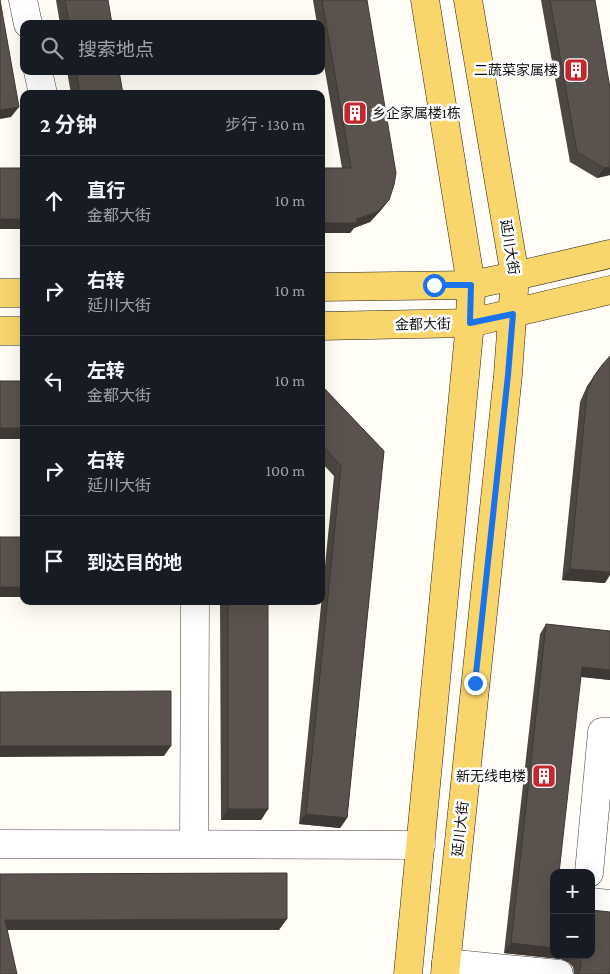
<!DOCTYPE html>
<html lang="zh">
<head>
<meta charset="utf-8">
<style>
  body { margin:0; font-family:"Crimson Pro","Noto Sans SC",serif; background:#242831; color:#f1f3f6 }
  .controls { position:absolute; right:15px; bottom:15px; display:grid; overflow:hidden; border-radius:10px; box-shadow:0 5px 20px #0002 }
  .controls button { width:45px; height:45px; display:grid; place-items:center; padding:0; border:0; border-bottom:1px solid #363941; background:#171b24; color:#f1f3f6; font:25px sans-serif }
  .stop { position:absolute; width:15px; height:15px; margin:-11px; border:4px solid #1a73e8; border-radius:50%; background:#fff }
  .stop.end { background:#1a73e8; border-color:#fff; box-shadow:0 1px 5px #0008 }
  .list { margin:0; padding:0; list-style:none }
  h2 { display:flex; justify-content:space-between; align-items:center; height:65px; margin:0; padding:0 20px; font-size:21px }
  h2 small { font-size:16px; font-weight:400; color:#9ea1a6 }
  .list li { display:grid; grid-template-columns:32px 1fr auto; gap:15px; align-items:center; box-sizing:border-box; height:90px; padding:0 20px; border-top:1px solid #363941 }
  .list b { display:block; font-size:19px; white-space:nowrap }
  .list p { margin:0; font-size:16px; white-space:nowrap; color:#9ea1a6 }
  .list em { font-size:16px; font-style:normal; color:#9ea1a6 }
  .icon { flex:none; width:28px; height:28px; fill:none; stroke:currentColor; stroke-width:2; stroke-linecap:round; stroke-linejoin:round }
  .map { position:relative; flex:none; width:610px; height:974px; overflow:hidden }
  .search { position:absolute; background:#171b24; box-shadow:0 5px 20px #0002; left:20px; top:20px; width:305px; height:55px; display:flex; align-items:center; gap:12px; box-sizing:border-box; padding:0 18px; border-radius:10px; color:#9ea1a6; font-size:19px }
  .panel { position:absolute; background:#171b24; box-shadow:0 5px 20px #0002; left:20px; top:90px; width:305px; height:515px; border-radius:10px }
  .map>svg:first-child { display:block }
  .lines { fill:none; stroke-linecap:round; stroke-linejoin:round }
  .minor-casing { stroke:#444; stroke-width:29 }
  .major-casing { stroke:#222; stroke-width:29 }
  .minor { stroke:#fff; stroke-width:28 }
  .major { stroke:#f9d66b; stroke-width:28 }
  .wall { fill:#4d4742 }
  .shaded-wall { fill:#3f3936 }
  .building { fill:#5a524d; stroke:#3f3936 }
  .route { stroke:#1a73e8; stroke-width:6 }
  .labels { text-anchor:middle; stroke-width:5; stroke-linejoin:round; paint-order:stroke }
  .poi-label { font-size:14px; fill:#111; stroke:#fff; text-anchor:end }
  .street-label { font-size:14px; fill:#111; stroke:#fff }
</style>
</head>
<body>
<div class="map">
<svg width="610" height="974" viewBox="0 0 610 974">
  <rect width="100%" height="100%" fill="#fffdf5"/>
  <g class="lines">
    <!-- minor casing -->
    <g class="minor-casing">
      <g id="minor">
        <polyline points="23,0 28,24"/>
        <polyline points="38,71 43,94"/>
        <polyline points="0,844 421,845"/>
        <polyline points="194,844 195,601"/>
        <polyline points="589,873 602,732 610,732"/>
        <polyline points="591,902 610,904"/>
        <polyline points="446,963 559,974"/>
      </g>
    </g>
    <!-- major casing -->
    <g class="major-casing">
      <g id="major">
        <polyline points="321,287 471,285 515,276 610,254"/>
        <polyline points="0,293 24,293"/>
        <polyline points="321,326 470,323 610,290"/>
        <polyline points="0,331 24,331"/>
        <polyline points="408,974 470,323 471,285 425,0"/>
        <polyline points="445,974 508,375 515,276 468,0"/>
      </g>
    </g>
    <!-- minor -->
    <use href="#minor" class="minor"/>
    <!-- major -->
    <use href="#major" class="major"/>
  </g>
  <!-- wall -->
  <g class="wall">
    <polygon points="56,0 108,0 112,24 60,24"/>
    <polygon points="313,0 367,0 389,200 381,210 370,222 354,228 350,233 321,233 321,168 342,168 321,48 321,24 317,24"/>
    <polygon points="541,0 595,0 610,175 597,178 570,162"/>
    <polygon points="67,71 119,71 123,94 71,94"/>
    <polygon points="602,365 605,583 562,580 580,402 587,386"/>
    <polygon points="321,385 384,451 347,818 340,828 299,824 334,476 321,462"/>
    <polygon points="220,601 268,601 268,809 261,820 221,820"/>
    <polygon points="546,624 610,631 610,680 581,677 554,873 554,955 591,955 610,974 574,974 573,967 568,962 561,959 504,953 540,634"/>
  </g>
  <!-- shaded-wall -->
  <g class="shaded-wall">
    <polygon points="19,107 11,117 0,119 0,110"/>
    <polygon points="610,167 610,175 597,178 604,168"/>
    <polygon points="389,200 381,210 370,222 354,228 350,233 321,233 321,223 357,219"/>
    <rect x="0" y="219" width="24" height="10"/>
    <rect x="0" y="428" width="24" height="11"/>
    <polygon points="570,569 610,572 610,575 605,583 562,580"/>
    <rect x="0" y="587" width="24" height="10"/>
    <polygon points="582,667 610,670 610,680 576,676"/>
    <polygon points="0,746 171,746 164,756 0,757"/>
    <polygon points="228,809 268,809 261,820 221,820"/>
    <polygon points="306,814 347,818 340,828 299,824"/>
    <polygon points="287,919 279,930 0,930 5,920"/>
    <polygon points="511,943 554,948 554,955 573,955 568,962 561,959 504,953"/>
  </g>
  <!-- building -->
  <g class="building">
    <polygon points="0,0 19,107 0,110"/>
    <polygon points="65,0 108,0 112,24 69,24"/>
    <polygon points="322,0 367,0 396,173 394,185 389,200 377,212 357,219 357,223 321,223 321,168 351,168"/>
    <polygon points="550,0 595,0 610,88 610,167 604,168 577,152"/>
    <polygon points="76,71 119,71 123,94 80,94"/>
    <rect x="0" y="168" width="24" height="51"/>
    <polygon points="610,356 610,572 570,569 587,392 594,376 602,365"/>
    <rect x="0" y="381" width="24" height="47"/>
    <polygon points="321,385 384,451 347,818 306,814 341,466 321,444"/>
    <rect x="0" y="537" width="24" height="50"/>
    <rect x="228" y="601" width="40" height="208"/>
    <polygon points="546,624 610,631 610,670 582,667 559,873 554,873 554,948 511,943"/>
    <polygon points="171,691 171,746 0,746 0,692"/>
    <polygon points="287,873 287,919 5,920 17,974 0,974 0,874"/>
    <polygon points="591,910 610,912 610,974 578,974 581,966 580,957 578,955 591,955"/>
  </g>
  <g class="lines">
    <!-- route -->
    <polyline class="route" points="434,285 471,285 470,323 513,314 508,375 475,683"/>
  </g>
  <!-- icons -->
  <defs>
    <g id="building-square" transform="scale(1.25)"><rect x="-9" y="-9" width="18" height="18" rx="4" fill="#c4262e" stroke="#fff"/><path d="M-4-6H4V6H1V3H-1V6H-4ZM-2.5-4.3h1.7v1.8h-1.7ZM.8-4.3h1.7v1.8H.8ZM-2.5-1h1.7V.8h-1.7ZM.8-1h1.7V.8H.8Z" fill="#fff"/></g>
  </defs>
  <g fill-rule="evenodd">
    <use href="#building-square" x="576" y="70"/>
    <use href="#building-square" x="355" y="113"/>
    <use href="#building-square" x="544" y="776"/>
  </g>
  <g class="labels">
    <!-- poi labels -->
    <g class="poi-label">
      <text x="558" y="75">二蔬菜家属楼</text>
      <text x="372" y="118" text-anchor="start">乡企家属楼1栋</text>
      <text x="526" y="781">新无线电楼</text>
    </g>
    <!-- street labels -->
    <g class="street-label">
      <text transform="translate(510 247) rotate(81)" y="5">延川大街</text>
      <text transform="translate(423 324) rotate(-1)" y="5">金都大街</text>
      <text transform="translate(460 829) rotate(-84)" y="5">延川大街</text>
    </g>
  </g>
</svg>
<div class="controls">
<button>+</button>
<button>−</button>
</div>
<div class="stop" style="left:434px;top:285px"></div>
<div class="stop end" style="left:475px;top:683px"></div>
<div class="search"><svg class="icon" aria-label="search" viewBox="0 0 24 24"><circle cx="10" cy="10" r="6"/><path d="M15 15l6 6"/></svg>搜索地点</div>
<section class="panel">
<h2>2 分钟<small>步行 · 130 m</small></h2>
<ul class="list">
<li><svg class="icon" aria-label="ahead" viewBox="0 0 24 24"><path d="M12 20V5M6 11l6-6 6 6"/></svg><div><b>直行</b><p>金都大街</p></div><em>10 m</em></li>
<li><svg class="icon" aria-label="right" viewBox="0 0 24 24"><path d="M7 20v-9h11M14 6l5 5-5 5"/></svg><div><b>右转</b><p>延川大街</p></div><em>10 m</em></li>
<li><svg class="icon" aria-label="left" viewBox="0 0 24 24"><path d="M17 20v-9H6M10 6l-5 5 5 5"/></svg><div><b>左转</b><p>金都大街</p></div><em>10 m</em></li>
<li><svg class="icon" aria-label="right" viewBox="0 0 24 24"><path d="M7 20v-9h11M14 6l5 5-5 5"/></svg><div><b>右转</b><p>延川大街</p></div><em>100 m</em></li>
<li><svg class="icon" aria-label="arrive" viewBox="0 0 24 24"><path d="M6 21V4h12l-3 4 3 4H6"/></svg><div><b>到达目的地</b></div></li>
</ul>
</section>
</div>
</body>
</html>
